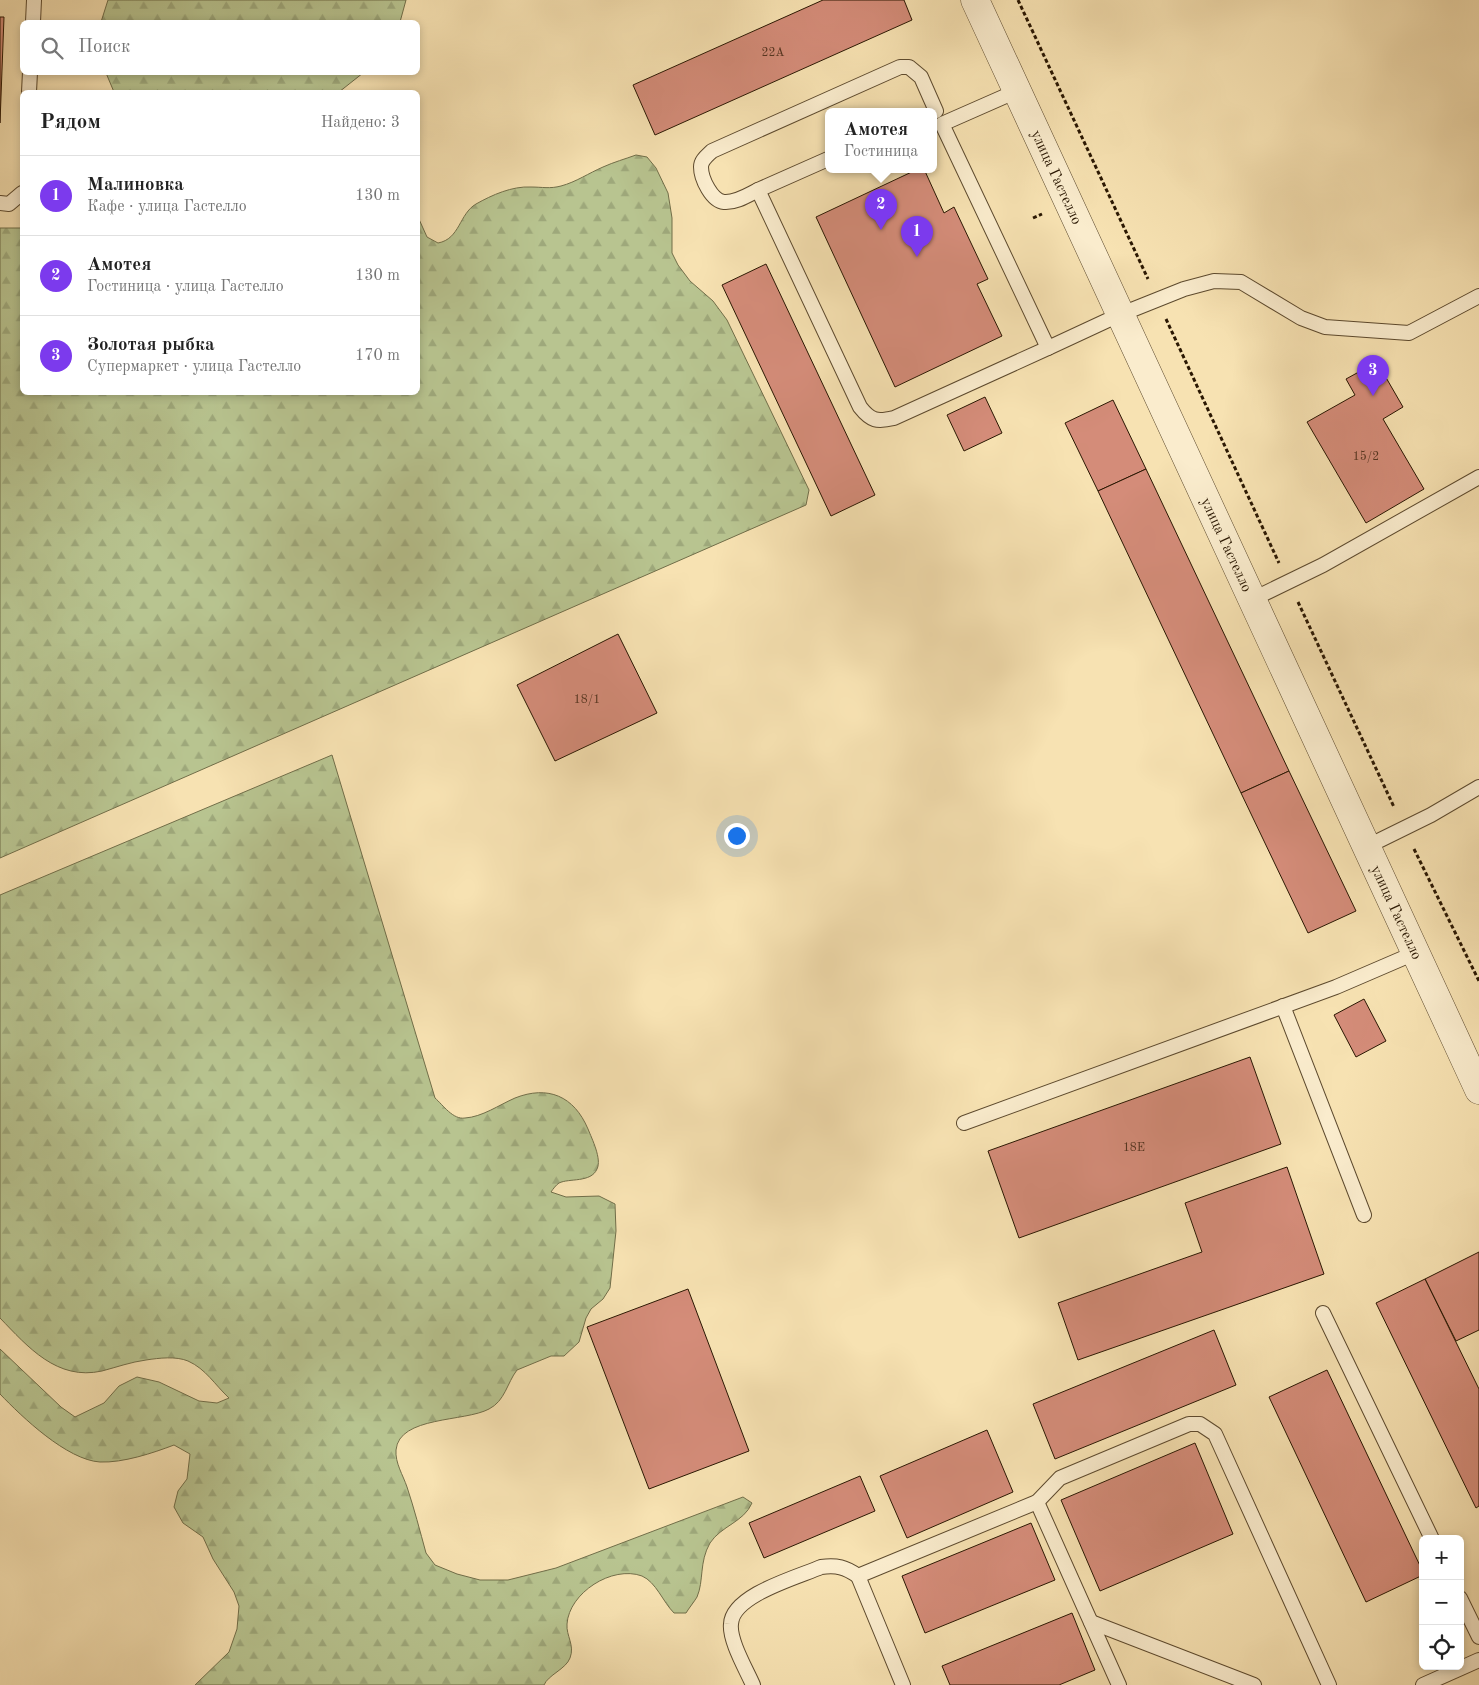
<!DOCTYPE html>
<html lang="ru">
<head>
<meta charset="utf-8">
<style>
  body { margin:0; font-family:"Old Standard TT",serif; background:#f2f2f2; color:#222 }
  .controls { position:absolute; right:15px; bottom:15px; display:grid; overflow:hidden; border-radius:8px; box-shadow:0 2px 8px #0003 }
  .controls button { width:45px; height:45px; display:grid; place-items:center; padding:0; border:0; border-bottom:1px solid #e0e0e0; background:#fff; color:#222; font:25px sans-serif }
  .you { position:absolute; left:736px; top:835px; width:18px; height:18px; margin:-12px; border:4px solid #fff; border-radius:50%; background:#1a73e8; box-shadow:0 0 0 8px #1a73e833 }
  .badge { display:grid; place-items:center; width:32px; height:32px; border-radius:50%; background:#7c3aed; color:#fff; font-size:16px; font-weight:700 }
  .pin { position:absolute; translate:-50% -41px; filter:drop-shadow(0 1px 2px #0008) }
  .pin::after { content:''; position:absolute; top:26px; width:18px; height:15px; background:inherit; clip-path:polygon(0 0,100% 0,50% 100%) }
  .popup { position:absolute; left:825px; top:108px; width:112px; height:65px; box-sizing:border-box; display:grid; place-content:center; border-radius:8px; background:#fff; filter:drop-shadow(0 1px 4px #0005); font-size:16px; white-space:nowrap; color:#767676 }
  .popup b { font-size:19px; color:#222 }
  .popup::after { content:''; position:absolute; left:50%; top:100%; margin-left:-10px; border:10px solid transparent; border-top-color:#fff }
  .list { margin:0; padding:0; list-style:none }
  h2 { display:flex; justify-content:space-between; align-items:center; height:65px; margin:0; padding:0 20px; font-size:21px }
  h2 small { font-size:16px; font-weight:400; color:#767676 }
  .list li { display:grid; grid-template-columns:32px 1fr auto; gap:15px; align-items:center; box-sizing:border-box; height:80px; padding:0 20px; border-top:1px solid #e0e0e0 }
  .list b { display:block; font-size:19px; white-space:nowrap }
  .list p { margin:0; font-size:16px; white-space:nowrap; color:#767676 }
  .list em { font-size:16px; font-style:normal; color:#767676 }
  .icon { flex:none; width:28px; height:28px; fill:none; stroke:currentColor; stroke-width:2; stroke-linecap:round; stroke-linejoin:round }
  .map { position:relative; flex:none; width:1479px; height:1685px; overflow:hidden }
  .search { position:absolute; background:#fff; box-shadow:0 2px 8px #0003; left:20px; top:20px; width:400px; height:55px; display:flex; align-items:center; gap:12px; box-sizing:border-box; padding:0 18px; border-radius:8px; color:#767676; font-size:19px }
  .panel { position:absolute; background:#fff; box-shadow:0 2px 8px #0003; left:20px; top:90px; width:400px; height:305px; border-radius:8px }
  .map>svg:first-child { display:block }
  .forest { fill:url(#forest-firs); stroke:#716e49 }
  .building { fill:#d48c79; stroke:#2a1702 }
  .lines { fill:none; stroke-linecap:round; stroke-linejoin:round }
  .service-casing { stroke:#5d4a2e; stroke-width:16 }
  .tertiary-casing { stroke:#5d4a2e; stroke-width:29 }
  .path { stroke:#2a1702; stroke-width:3; stroke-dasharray:4 2.5; stroke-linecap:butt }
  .service { stroke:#faeccd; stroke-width:14 }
  .tertiary { stroke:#faeccd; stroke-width:28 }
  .labels { text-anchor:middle; stroke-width:4; stroke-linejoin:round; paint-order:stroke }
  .number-label { font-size:12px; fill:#543420 }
  .street-label { font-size:15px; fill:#2a1702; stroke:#faeccd }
</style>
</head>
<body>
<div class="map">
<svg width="1479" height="1685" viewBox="0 0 1479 1685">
  <defs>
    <pattern id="forest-firs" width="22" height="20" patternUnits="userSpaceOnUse" patternTransform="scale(1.25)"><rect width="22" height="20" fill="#b8c490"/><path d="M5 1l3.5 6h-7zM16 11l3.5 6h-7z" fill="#9ea87b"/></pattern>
  </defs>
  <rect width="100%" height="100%" fill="#f7e2b2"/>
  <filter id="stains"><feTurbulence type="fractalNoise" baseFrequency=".004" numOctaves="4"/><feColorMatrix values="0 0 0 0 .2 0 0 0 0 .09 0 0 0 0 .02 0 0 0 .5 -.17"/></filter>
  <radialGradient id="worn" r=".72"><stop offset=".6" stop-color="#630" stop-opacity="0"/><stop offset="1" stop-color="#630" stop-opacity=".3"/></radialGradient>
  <!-- forest -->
  <g class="forest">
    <polygon points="108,0 406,0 400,22 101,22"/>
    <polygon points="106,73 106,72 363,73 339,92 114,92"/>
    <path d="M636,155L647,157L656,168L668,193L672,218V253L678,265L690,281L713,301L727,320L809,490L806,505L0,858V228H22V392H418V217L427,237L438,243C460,239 459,214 476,204C492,195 512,186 531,187C542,187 550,189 561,186C576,182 589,173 603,167C614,162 625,159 636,155Z"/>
    <path d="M332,755L435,1098C443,1105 453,1120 465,1118C482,1117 499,1105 515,1098C548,1085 574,1096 588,1129C592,1139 602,1159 597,1169C591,1183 569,1178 559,1183C556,1185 553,1189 551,1192L566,1197L599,1196L615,1204L616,1231L610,1288L603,1299L591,1309L586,1318L579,1342L564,1356H551L517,1370C507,1383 505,1401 489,1409C465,1422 399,1416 396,1450C395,1463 403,1475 407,1487C414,1508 420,1531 426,1553L435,1565L457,1574L480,1580H508L556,1568L743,1497L752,1503C744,1522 721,1526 710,1543C699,1562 704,1581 697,1597C694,1602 689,1608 686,1613H674C663,1602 656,1582 642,1576C612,1565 569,1593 567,1624C566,1636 575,1645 570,1658C566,1669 548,1675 544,1685H195L229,1652L237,1629L239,1606L234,1592L213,1559L203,1537L183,1523L174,1507L178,1491L187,1479L190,1454L174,1445C153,1453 123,1463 100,1462C67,1460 22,1417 0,1394V1349L61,1407L75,1417L104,1403L119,1386L137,1377L159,1382L199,1401L217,1403L229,1398C215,1385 206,1369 188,1361C176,1356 159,1358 146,1360C131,1362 117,1367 102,1371C57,1381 28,1347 0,1318V895Z"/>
  </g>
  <!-- building -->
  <g class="building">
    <polygon points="823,0 904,0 912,20 655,135 633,85"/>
    <polygon points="0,17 4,17 0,123"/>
    <polygon points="918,169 924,169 944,213 954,207 988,279 977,284 1002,336 895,387 816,217"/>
    <polygon points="766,264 875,495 831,516 722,285"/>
    <polygon points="1377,362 1403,407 1383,419 1424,489 1366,523 1307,422 1355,395 1346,379"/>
    <polygon points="985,397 1002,433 964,451 947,415"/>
    <polygon points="1113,400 1146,469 1098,491 1065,423"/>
    <polygon points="1146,469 1289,771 1241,793 1098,491"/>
    <polygon points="618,634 657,713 555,761 517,685"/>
    <polygon points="1289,771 1356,911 1308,933 1241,793"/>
    <polygon points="1364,999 1386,1041 1356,1057 1334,1015"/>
    <polygon points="1250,1057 1281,1144 1019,1238 988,1151"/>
    <polygon points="1287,1167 1324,1274 1078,1360 1058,1303 1202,1252 1185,1203"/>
    <polygon points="1479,1252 1479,1330 1456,1341 1425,1279"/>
    <polygon points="1425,1279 1479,1389 1479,1506 1476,1508 1376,1303"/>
    <polygon points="688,1289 749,1451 649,1489 587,1327"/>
    <polygon points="1214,1330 1236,1385 1055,1459 1033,1404"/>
    <polygon points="1327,1370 1423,1572 1423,1575 1366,1602 1269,1397"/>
    <polygon points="987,1430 1013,1492 907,1538 880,1476"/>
    <polygon points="1195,1443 1233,1534 1100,1591 1061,1500"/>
    <polygon points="860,1476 875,1511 764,1558 749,1523"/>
    <polygon points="1031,1523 1055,1580 925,1633 902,1576"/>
    <polygon points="1072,1613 1095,1670 1059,1685 950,1685 942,1666"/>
  </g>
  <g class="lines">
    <!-- service casing -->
    <g class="service-casing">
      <g id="service">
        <polyline points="33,22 34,0"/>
        <polyline points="1017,91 942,124 1048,348 1119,315 1184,289 1214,281 1241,282 1301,318 1325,327 1409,333 1479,296"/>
        <polyline points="29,92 30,72"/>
        <path d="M828,159L758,190L860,407C871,421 877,422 894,418L1048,348"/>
        <path d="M758,190C748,195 736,203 724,202C712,201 701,179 701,167C701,160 707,156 712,151L900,67H909L921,77L936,111"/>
        <polyline points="0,203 9,204 22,193"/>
        <polyline points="1251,600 1323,565 1479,477"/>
        <polyline points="1366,847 1431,815 1479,787"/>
        <polyline points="1283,1006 1364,1215"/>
        <polyline points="964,1123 1336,987 1415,953"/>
        <polyline points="1323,1313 1432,1539"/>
        <polyline points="1037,1502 1119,1685"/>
        <polyline points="1460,1598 1479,1637"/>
        <polyline points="1091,1622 1254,1685"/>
        <path d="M753,1685C746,1669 729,1640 731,1624C732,1595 798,1577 821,1567C837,1565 845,1567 858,1576"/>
        <polyline points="903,1685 858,1576 1037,1502 1060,1478 1189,1424 1200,1424 1215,1434 1329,1685"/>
        <polyline points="1423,1685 1479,1660"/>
      </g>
    </g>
    <!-- tertiary casing -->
    <g class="tertiary-casing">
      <g id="tertiary">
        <path id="s1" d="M975,0L1479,1090"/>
      </g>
    </g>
    <!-- path -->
    <g class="path">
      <polyline points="1018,0 1148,279"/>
      <polyline points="1033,218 1042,214"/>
      <polyline points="1166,319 1279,563"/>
      <polyline points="1298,602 1394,807"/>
      <polyline points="1414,849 1479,981"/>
    </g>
    <!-- service -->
    <use href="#service" class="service"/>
    <!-- tertiary -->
    <use href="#tertiary" class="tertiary"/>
  </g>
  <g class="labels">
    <!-- number labels -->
    <g class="number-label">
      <text x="773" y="56">22А</text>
      <text x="1366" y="460">15/2</text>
      <text x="587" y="703">18/1</text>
      <text x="1134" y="1151">18Е</text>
    </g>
    <!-- street labels -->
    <g class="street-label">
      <text dy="5" stroke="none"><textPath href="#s1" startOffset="195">улица Гастелло</textPath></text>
      <text dy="5" stroke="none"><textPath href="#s1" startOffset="600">улица Гастелло</textPath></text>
      <text dy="5" stroke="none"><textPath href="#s1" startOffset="1005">улица Гастелло</textPath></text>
    </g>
  </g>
  <rect width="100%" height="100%" filter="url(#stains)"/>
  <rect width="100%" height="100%" fill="url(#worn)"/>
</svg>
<div class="controls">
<button>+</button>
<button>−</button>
<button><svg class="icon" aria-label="locate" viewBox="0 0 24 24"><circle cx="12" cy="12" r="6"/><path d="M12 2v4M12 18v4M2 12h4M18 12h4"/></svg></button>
</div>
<div class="you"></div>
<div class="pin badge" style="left:917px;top:257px">1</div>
<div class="pin badge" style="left:881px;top:230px">2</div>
<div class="popup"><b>Амотея</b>Гостиница</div>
<div class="pin badge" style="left:1373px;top:396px">3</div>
<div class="search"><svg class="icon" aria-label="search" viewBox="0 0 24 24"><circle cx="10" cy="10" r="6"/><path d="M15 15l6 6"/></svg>Поиск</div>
<section class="panel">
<h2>Рядом<small>Найдено: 3</small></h2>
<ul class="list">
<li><span class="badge">1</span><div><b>Малиновка</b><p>Кафе · улица Гастелло</p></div><em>130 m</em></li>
<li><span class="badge">2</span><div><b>Амотея</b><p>Гостиница · улица Гастелло</p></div><em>130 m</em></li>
<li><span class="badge">3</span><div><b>Золотая рыбка</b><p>Супермаркет · улица Гастелло</p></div><em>170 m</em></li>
</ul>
</section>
</div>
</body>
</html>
